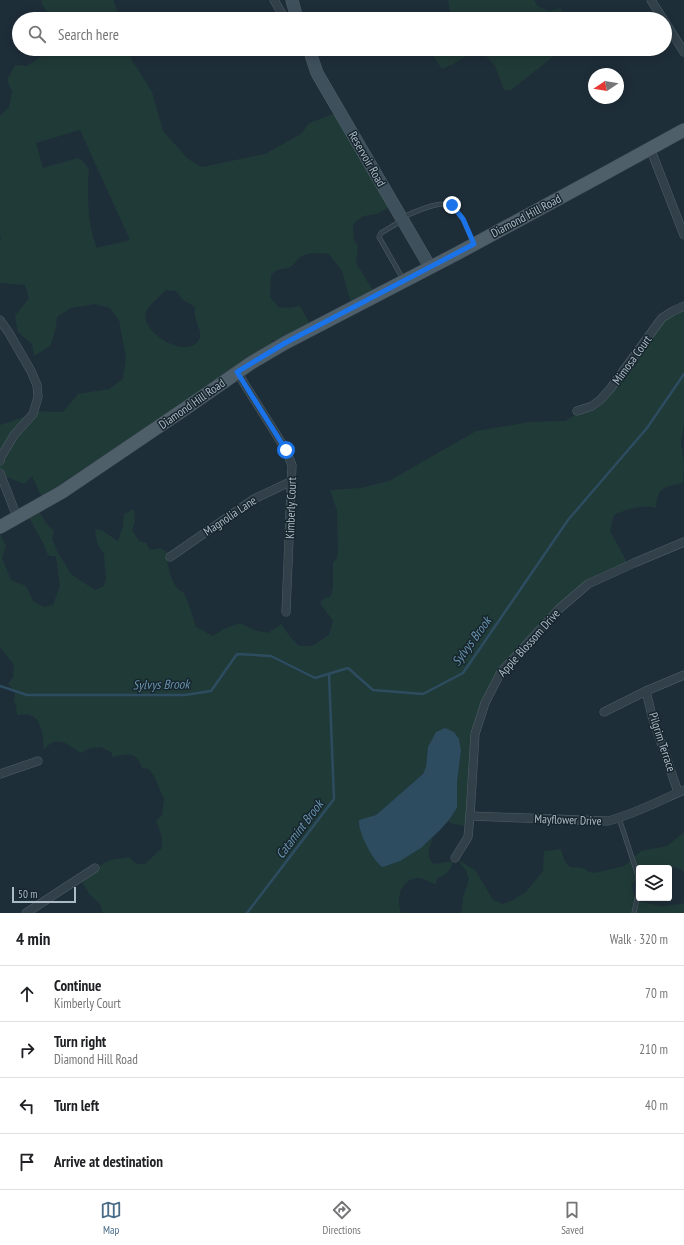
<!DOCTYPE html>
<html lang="en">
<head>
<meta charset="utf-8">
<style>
  body { margin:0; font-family:"PT Sans Narrow",sans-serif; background:#f6f6f6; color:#202124 }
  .controls { position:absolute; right:12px; bottom:12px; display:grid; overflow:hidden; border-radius:4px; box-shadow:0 2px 10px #0003 }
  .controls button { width:36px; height:36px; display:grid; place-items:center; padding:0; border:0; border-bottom:1px solid #e0e0e0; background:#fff; color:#202124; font:20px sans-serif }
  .compass { position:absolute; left:588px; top:68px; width:36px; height:36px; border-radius:50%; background:#fff; box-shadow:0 2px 10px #0003; rotate:258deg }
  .scale { position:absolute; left:12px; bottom:10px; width:64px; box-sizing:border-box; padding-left:4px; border:2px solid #abbbc6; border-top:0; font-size:11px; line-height:14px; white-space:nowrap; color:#abbbc6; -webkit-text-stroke:3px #17252d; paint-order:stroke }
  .stop { position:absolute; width:12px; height:12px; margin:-9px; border:3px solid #1a73e8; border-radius:50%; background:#fff }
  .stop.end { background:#1a73e8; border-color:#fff; box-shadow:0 1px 4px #0008 }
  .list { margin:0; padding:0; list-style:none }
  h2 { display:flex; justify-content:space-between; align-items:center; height:52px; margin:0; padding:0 16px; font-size:17px }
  h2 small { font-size:13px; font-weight:400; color:#757577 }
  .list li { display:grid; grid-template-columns:26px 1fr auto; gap:12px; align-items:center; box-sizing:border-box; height:56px; padding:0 16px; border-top:1px solid #e0e0e0 }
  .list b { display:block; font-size:15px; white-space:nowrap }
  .list p { margin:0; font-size:13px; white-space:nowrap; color:#757577 }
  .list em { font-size:13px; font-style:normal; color:#757577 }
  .icon { flex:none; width:22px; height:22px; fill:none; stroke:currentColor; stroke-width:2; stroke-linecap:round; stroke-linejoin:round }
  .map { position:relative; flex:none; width:684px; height:913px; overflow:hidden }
  .search { position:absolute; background:#fff; box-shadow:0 2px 10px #0003; left:12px; right:12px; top:12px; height:44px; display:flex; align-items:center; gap:10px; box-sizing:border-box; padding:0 14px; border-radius:22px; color:#757577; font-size:15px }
  .sheet { height:276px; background:#fff }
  nav { display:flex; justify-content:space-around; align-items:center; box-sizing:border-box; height:56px; border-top:1px solid #e0e0e0; background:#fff; font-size:11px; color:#757577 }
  nav a { display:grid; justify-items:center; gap:2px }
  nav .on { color:#486b87 }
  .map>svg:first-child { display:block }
  .green { fill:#203a38; fill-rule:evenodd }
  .water { fill:#2d4c60 }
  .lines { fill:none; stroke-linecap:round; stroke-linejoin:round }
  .stream { stroke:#2d4c60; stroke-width:2.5 }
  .lane-casing { stroke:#4f5e67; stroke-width:5 }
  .street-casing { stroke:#4f5e67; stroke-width:9 }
  .secondary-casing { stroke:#4f5e67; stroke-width:13 }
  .primary-casing { stroke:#3b4953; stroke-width:14 }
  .lane { stroke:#314049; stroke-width:4 }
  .street { stroke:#314049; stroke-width:8 }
  .secondary { stroke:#3f505d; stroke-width:12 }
  .primary { stroke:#4f5f6a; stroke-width:13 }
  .route { stroke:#1a73e8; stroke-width:5 }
  .labels { text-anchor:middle; stroke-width:3; stroke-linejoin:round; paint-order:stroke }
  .street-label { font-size:12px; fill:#abbbc6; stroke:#17252d }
  .water-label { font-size:13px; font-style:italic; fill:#6893ad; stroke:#17252d }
</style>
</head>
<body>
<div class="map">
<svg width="684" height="913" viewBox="0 0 684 913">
  <rect width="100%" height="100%" fill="#1e2e39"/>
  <!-- green -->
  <g class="green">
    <polygon points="42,0 113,0 120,19 49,19 49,14 41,3"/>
    <polygon points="448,0 534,0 537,6 549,11 561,8 563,19 450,19 451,17"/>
    <path d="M44,49H129L132,60L152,92L163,131L188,159L202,167L265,154L301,134L309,123L342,111L394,205L377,214L364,216L355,222L353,226L354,240L358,246L356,263L376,295L353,306L349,296L342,271L329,254C321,253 308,252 300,257C297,259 295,264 292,266C284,271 280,266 271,275L270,297L278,307L288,308L300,306L312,328L292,340H272L270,352L222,382L211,380L210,391L44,502L32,476L24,484L9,478L0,476V425L41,411L50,412H63L78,394L109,389L123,379L126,358L119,320L110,308L95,304L71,308L57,317L56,328L50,346L34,356L32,344L18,332L15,316L29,298L25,285L0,283V240L1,239L0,233V115L9,108L12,92L7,80L15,65L27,66L43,55ZM80,130L130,240L97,248C89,229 88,208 88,187C87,182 89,177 89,172C88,165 83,161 78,158L43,168L36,143ZM166,290L176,291L183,300L195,307C195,310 194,314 195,316C196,324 203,332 199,340C186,361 136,330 147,310C150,305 161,295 166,290Z"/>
    <polygon points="434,49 563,49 511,90 504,90 495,66 485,55 470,54 451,65 442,69 433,56"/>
    <path d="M684,306V424L681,443L684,463L683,483C665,487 657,486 656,508C643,504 627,509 614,515L610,531L628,564L586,585L498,680L480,716L471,827L450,823L449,820L457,808V782L461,750L459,739L454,732L428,747L426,767L423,774L376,815L359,820L383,867C402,860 417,851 433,838C429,848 426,855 433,864L453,861C451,870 446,876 437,878L436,884C429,883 425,878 418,878C400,879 396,899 401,913H103L100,904L89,894L80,878L83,875L110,860L129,857L136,864H145L162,848V838L156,820L162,815L164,799L154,776L149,769L142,768C136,750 127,754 112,757V753L101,747L90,748L81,753C68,744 56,734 44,750C43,738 43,717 27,714C24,714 20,715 17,715L16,704L14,702L15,692L8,684L13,677L14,665L0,647V533L6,546L2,558L11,580L26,586L33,601L44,607L53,605L60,586L56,556H50L47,553L43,543L27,514L39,511L46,523L54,531L52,539L58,553L71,574L95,590L104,586L106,577L104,554L97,543L95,529L101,530L118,541L123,526L124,514L134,509L135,522L132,530L139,541L146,543L150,550L160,548L171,554L167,561C170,573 172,587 184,593L190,608L196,627L213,636L224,629L240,623L254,630L268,633L281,624L291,638L299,646H312L329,635L333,621L320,603L324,599L331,596L333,586V563L337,558L338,549L337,510L330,490L361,488L389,481L476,431L530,422L565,421L600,400L665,318Z"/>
    <polygon points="684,832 684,871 675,867 669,869 639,868 639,876 631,885 636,901 662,906 682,904 684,902 684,913 460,913 462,911 463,897 469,879 466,871 457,859 476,871 493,900 503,904 511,901 525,893 543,871 544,851 561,849 565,862 570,867 583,868 589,872 595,873 624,866 641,851 667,846"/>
  </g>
  <!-- water -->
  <path class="water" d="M445,728L454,732L459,739L461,750L457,782V808L449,820L440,830L421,848L400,861L383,867C373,862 358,832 359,820L376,815L423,774L426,767L428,747L436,732Z"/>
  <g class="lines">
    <!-- stream -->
    <g class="stream">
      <polyline points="0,686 27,695 185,695 211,691 237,654 271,656 315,678 348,668 373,690 423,694 463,673 568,520 647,428 684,374"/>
      <polyline points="247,913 334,799 329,674"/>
    </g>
    <!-- lane casing -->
    <g class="lane-casing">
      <g id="lane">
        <path d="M403,217C418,211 436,201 452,205L463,219L473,242"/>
        <polyline points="401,221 381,233 379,237 403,279"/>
        <polyline points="619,818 638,876 638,894 634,913"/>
      </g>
    </g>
    <!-- street casing -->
    <g class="street-casing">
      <g id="street">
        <polyline points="274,0 285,19"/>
        <polyline points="651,0 663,19"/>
        <polyline points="665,22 684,52"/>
        <polyline points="650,148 684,235"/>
        <polyline points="0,320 9,333 31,371 37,385 38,397 33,414 14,435 1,457 0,461"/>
        <polyline points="237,372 286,450 292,465 286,612"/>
        <polyline points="577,411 592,406 600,400 610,389 662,318 673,311 684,306"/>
        <polyline points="0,473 17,517"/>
        <polyline points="170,557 254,499 292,481"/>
        <polyline points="646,691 652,716 678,792"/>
        <polyline points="604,712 646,691 684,675"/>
        <polyline points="0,774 38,761"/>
        <path d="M470,816L608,821C635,814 659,801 684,790"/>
        <polyline points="455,858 468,837 470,816 475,734 485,703 501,672 559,609 588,584 634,563 684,542"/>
        <polyline points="26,913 95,868"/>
      </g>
    </g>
    <!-- secondary casing -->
    <g class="secondary-casing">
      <g id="secondary">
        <polyline points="292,0 297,19"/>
        <polyline points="309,49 317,73 430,267"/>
      </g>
    </g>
    <!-- primary casing -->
    <g class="primary-casing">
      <polyline id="primary" points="0,527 62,492 189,406 251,363 285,343 458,253 602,175 684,130"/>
    </g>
    <!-- lane -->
    <use href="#lane" class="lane"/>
    <!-- street -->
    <use href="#street" class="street"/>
    <!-- secondary -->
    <use href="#secondary" class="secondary"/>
    <!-- primary -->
    <use href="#primary" class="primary"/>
  </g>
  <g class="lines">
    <!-- route -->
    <polyline class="route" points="286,450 237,372 285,343 474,244 463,219 452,205"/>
  </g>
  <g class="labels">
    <!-- street labels -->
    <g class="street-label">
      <text transform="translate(367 159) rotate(60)" y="4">Reservoir Road</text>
      <text transform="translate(526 216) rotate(-28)" y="4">Diamond Hill Road</text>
      <text transform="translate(632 360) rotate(-54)" y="4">Mimosa Court</text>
      <text transform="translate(192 404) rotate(-35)" y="4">Diamond Hill Road</text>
      <text transform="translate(291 508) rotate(-88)" y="4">Kimberly Court</text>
      <text transform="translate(230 516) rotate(-34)" y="4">Magnolia Lane</text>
      <text transform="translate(529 643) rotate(-48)" y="4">Apple Blossom Drive</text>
      <text transform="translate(662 742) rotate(72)" y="4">Pilgrim Terrace</text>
      <text transform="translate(568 820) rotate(2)" y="4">Mayflower Drive</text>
    </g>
    <!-- water labels -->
    <g class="water-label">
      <text transform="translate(471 641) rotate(-54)" y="5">Sylvys Brook</text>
      <text transform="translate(161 684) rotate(-1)" y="5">Sylvys Brook</text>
      <text transform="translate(299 829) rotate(-53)" y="5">Catamint Brook</text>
    </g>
  </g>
</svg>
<div class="controls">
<button><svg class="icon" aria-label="layers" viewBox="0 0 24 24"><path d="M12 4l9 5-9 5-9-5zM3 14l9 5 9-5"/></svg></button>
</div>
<svg class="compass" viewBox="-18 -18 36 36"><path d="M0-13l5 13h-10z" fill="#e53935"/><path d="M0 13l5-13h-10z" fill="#757577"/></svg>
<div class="scale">50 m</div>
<div class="stop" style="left:286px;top:450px"></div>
<div class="stop end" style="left:452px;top:205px"></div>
<div class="search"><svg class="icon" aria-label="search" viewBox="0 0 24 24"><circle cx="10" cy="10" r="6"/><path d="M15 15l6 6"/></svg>Search here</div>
</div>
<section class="sheet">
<h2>4 min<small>Walk · 320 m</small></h2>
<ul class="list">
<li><svg class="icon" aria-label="ahead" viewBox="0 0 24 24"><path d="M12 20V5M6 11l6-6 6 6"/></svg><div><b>Continue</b><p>Kimberly Court</p></div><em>70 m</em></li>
<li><svg class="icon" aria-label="right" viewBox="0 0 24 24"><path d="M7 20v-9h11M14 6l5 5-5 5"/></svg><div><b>Turn right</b><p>Diamond Hill Road</p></div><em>210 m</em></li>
<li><svg class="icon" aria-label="left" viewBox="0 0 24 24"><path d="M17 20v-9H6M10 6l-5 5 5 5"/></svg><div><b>Turn left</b></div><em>40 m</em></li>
<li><svg class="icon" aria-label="arrive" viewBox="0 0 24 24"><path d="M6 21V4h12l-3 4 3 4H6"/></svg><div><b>Arrive at destination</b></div></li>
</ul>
</section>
<nav>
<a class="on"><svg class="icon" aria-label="map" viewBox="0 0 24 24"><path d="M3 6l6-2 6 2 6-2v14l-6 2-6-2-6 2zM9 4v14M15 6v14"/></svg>Map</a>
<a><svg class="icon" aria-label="directions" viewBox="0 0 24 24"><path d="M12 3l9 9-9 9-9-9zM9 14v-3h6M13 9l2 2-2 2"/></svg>Directions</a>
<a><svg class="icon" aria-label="saved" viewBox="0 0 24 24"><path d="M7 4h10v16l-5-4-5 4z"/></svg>Saved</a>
</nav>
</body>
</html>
